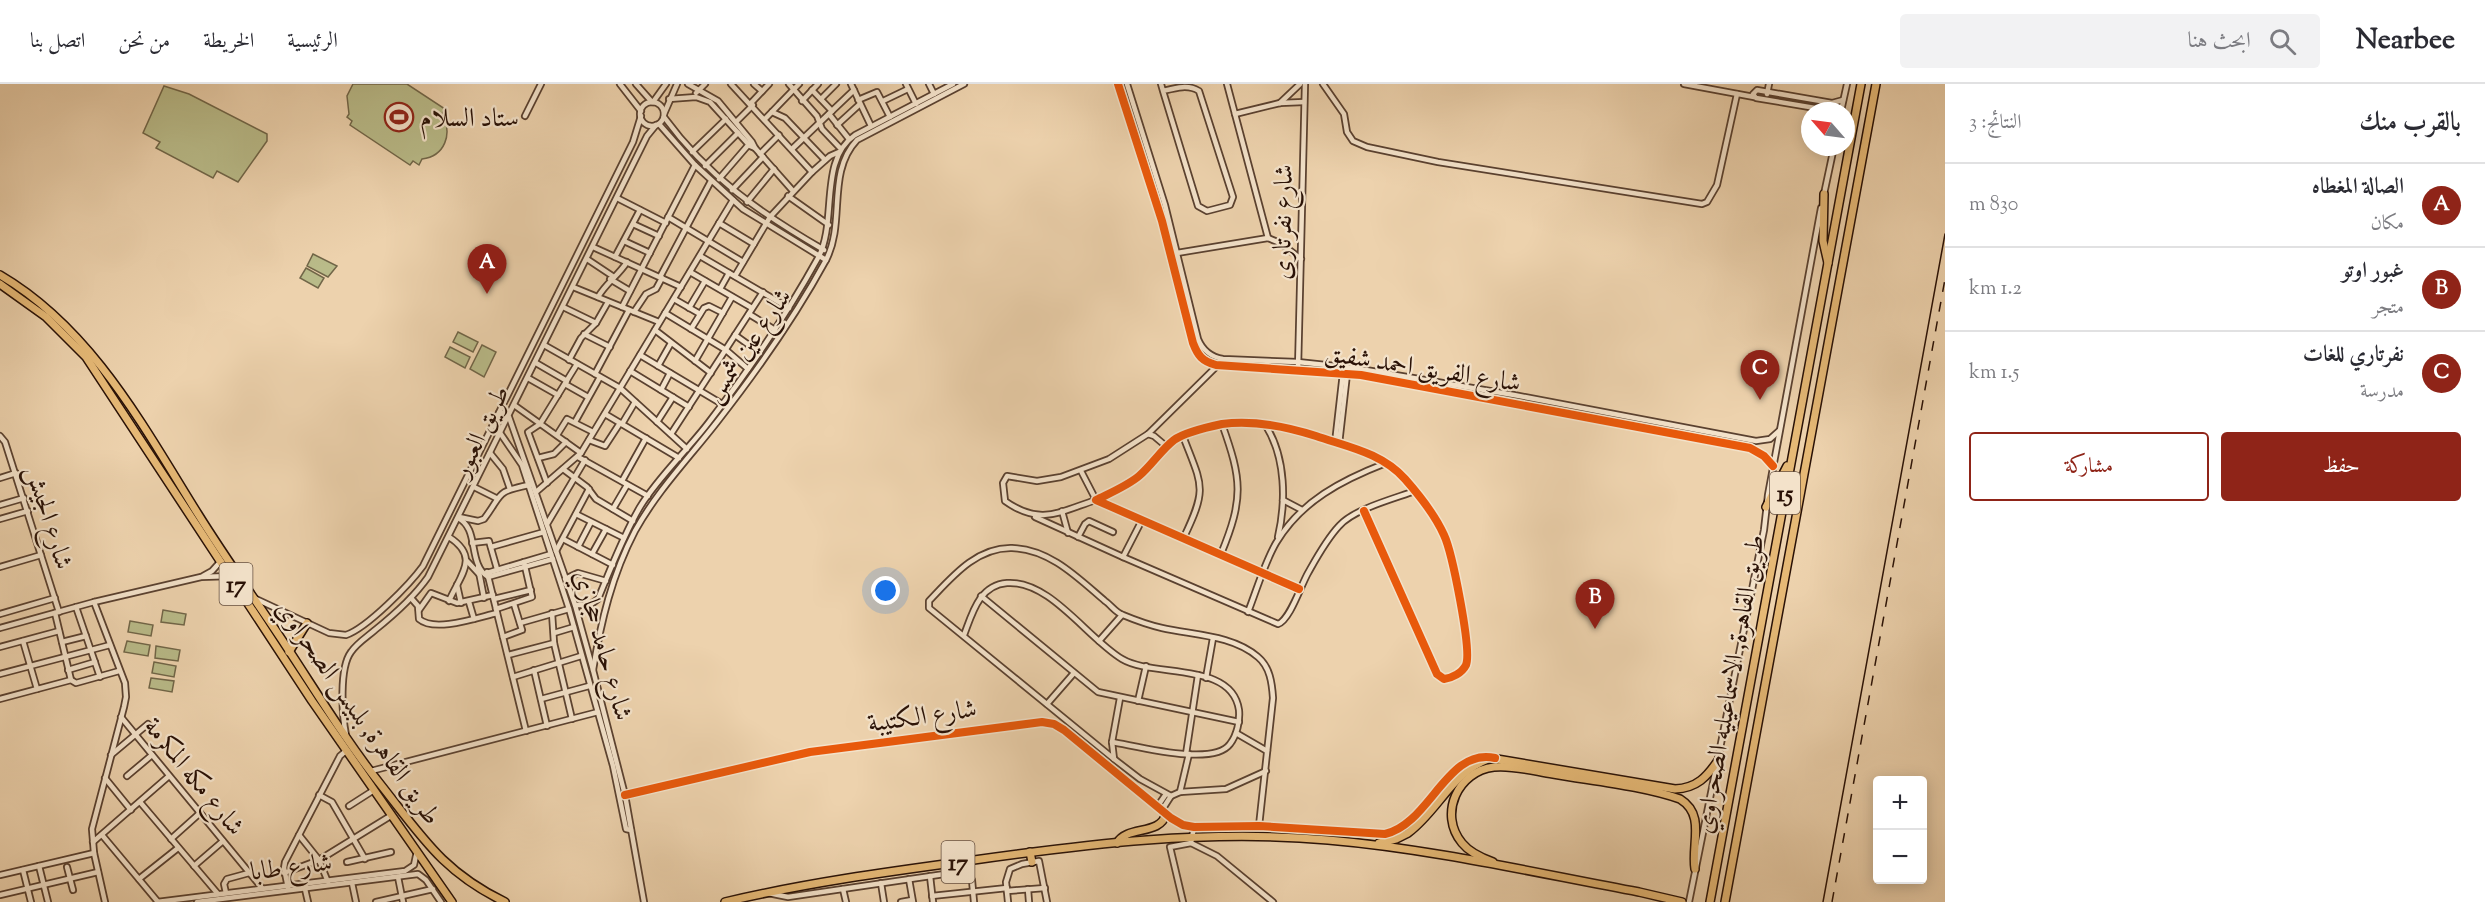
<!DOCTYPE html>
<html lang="ar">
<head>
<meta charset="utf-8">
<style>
  body { margin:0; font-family:"Sorts Mill Goudy",Amiri,serif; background:#f2f2f3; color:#2b2b33; direction:rtl }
  .controls { position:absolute; right:18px; bottom:18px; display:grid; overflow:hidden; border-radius:6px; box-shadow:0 3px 15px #0003 }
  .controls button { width:54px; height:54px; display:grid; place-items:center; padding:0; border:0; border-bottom:2px solid #e1e1e2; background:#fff; color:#2b2b33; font:30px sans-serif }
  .compass { position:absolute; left:1801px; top:18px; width:54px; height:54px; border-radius:50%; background:#fff; box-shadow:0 3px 15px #0003; rotate:298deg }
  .you { position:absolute; left:886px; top:507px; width:21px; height:21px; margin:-15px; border:4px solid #fff; border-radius:50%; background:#1a73e8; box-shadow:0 0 0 9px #1a73e833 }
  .badge { display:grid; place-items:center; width:39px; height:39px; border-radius:50%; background:#8f2418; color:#fff; font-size:20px; font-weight:700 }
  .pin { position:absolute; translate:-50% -50px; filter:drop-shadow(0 2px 3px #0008) }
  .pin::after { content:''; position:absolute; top:32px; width:21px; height:18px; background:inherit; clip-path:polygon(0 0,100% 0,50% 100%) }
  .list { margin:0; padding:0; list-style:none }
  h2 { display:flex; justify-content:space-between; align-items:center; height:78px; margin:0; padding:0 24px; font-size:26px }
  h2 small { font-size:20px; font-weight:400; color:#7c7c81 }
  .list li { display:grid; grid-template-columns:39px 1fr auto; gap:18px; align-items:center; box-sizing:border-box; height:84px; padding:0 24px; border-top:2px solid #e1e1e2 }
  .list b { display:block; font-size:22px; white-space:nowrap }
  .list p { margin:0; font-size:20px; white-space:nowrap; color:#7c7c81 }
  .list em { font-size:20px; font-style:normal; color:#7c7c81 }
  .actions { display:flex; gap:12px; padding:18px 24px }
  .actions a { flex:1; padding:14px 0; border:2px solid #8f2418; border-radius:6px; text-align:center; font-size:21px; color:#8f2418 }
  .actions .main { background:#8f2418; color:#fff }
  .icon { flex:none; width:33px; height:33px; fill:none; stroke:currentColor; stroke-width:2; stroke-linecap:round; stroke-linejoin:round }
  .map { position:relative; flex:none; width:1945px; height:818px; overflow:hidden; direction:ltr }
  header { display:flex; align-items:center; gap:36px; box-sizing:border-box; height:84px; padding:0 30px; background:#fff; border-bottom:2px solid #e1e1e2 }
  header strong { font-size:28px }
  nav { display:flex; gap:33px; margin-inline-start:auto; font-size:21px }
  .search { width:420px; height:54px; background:#f2f2f3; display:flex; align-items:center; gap:15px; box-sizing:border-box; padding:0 21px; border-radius:6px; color:#7c7c81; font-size:22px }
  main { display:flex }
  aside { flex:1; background:#fff }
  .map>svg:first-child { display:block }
  .green { fill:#b9bb89; stroke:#716648; stroke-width:1.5 }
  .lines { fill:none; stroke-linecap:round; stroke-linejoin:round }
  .minor-casing { stroke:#5a4130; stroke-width:8 }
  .highway-casing { stroke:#291106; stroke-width:10 }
  .minor { stroke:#f3e2ca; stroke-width:4.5 }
  .highway { stroke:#e6b976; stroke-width:7 }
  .tram { stroke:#291106; stroke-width:1.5 }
  .rail { stroke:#291106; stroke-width:1.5; stroke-dasharray:10 10; stroke-linecap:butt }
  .cycleway-casing { stroke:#f3e2ca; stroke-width:11 }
  .cycleway { stroke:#e8590c; stroke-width:8 }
  .labels { text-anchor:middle; stroke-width:4.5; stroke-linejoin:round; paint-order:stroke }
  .shield { fill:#f3e2ca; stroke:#665041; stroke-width:1.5 }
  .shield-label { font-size:24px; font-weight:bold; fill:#291106 }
  .poi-label { font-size:26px; fill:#291106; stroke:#f3e2ca; text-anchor:start }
  .street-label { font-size:26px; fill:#291106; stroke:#f3e2ca }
</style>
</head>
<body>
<header>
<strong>Nearbee</strong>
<div class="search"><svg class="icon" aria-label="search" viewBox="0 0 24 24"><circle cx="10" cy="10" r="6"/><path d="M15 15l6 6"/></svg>ابحث هنا</div>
<nav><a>الرئيسية</a><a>الخريطة</a><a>من نحن</a><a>اتصل بنا</a></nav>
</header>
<main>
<aside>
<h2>بالقرب منك<small>النتائج: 3</small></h2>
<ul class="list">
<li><span class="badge">A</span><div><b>الصالة المغطاه</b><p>مكان</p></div><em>830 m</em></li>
<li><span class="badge">B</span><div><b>غبور اوتو</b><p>متجر</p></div><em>1.2 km</em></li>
<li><span class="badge">C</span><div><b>نفرتاري للغات</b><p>مدرسة</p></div><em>1.5 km</em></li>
</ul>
<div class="actions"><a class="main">حفظ</a><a>مشاركة</a></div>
</aside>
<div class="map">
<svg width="1945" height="818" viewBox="0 0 1945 818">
  <rect width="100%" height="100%" fill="#edd2ad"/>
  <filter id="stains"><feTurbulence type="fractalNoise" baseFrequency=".00333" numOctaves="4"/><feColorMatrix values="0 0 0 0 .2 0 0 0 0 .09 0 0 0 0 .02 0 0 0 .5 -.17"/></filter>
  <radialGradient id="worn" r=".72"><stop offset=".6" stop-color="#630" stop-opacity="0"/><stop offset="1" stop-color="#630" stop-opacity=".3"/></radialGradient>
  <!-- green -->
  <g class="green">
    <path d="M353,0H407L445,25L442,30C453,50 445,72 422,75L419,81L413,77L410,81L350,41L352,37L347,33L349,30L347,12Z"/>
    <polygon points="164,2 189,10 267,50 267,57 238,98 217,87 213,94 156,64 160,58 143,49"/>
    <polygon points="313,170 337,182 328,193 307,182"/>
    <polygon points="306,184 324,194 318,204 300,194"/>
    <polygon points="458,248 478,258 473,268 453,258"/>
    <polygon points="482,261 496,268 484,293 470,285"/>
    <polygon points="450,263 470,273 465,284 445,273"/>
    <polygon points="163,526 186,530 184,541 161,538"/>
    <polygon points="130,537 153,541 151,552 128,548"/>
    <polygon points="127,557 150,561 148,572 124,568"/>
    <polygon points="156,562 180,566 178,577 155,574"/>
    <polygon points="154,578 176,582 174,593 152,589"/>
    <polygon points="151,594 174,597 172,608 149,604"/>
  </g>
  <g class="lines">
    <!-- minor casing -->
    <g class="minor-casing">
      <g id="minor">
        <polyline points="620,0 641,27"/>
        <polyline points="636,0 652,18"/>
        <polyline points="688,0 718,17 752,58 755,64 793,107"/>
        <polyline points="731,0 812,88"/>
        <polyline points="754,0 762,7"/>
        <polyline points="789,0 817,32 822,45 841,65"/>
        <polyline points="851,0 871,42"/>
        <polyline points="906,0 916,20"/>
        <polyline points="929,0 934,10"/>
        <path d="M1118,0L1162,137L1193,259C1198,272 1202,277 1216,281L1361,291L1750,364L1764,372L1773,382"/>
        <path d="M1127,0L1165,121L1198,255C1203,267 1211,273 1223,275L1298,278L1354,284L1514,311L1756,357L1770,355L1779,347"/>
        <path d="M1161,0L1163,7L1198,122L1207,127L1230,121L1233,113L1199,7C1188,0 1175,4 1163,7"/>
        <polyline points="1227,0 1268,154"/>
        <polyline points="1323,0 1344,30 1347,48 1353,57 1367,63 1438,78 1702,120 1707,118 1717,101 1737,10"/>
        <polyline points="1684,0 1754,13"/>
        <polyline points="812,6 832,27"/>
        <polyline points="696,9 705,0"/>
        <polyline points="1767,10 1769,0"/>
        <polyline points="669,15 696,13 710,18 750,62 755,64"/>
        <polyline points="821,15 836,0"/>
        <polyline points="858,16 877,8 890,33"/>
        <polyline points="802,17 818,0"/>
        <polyline points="883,17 908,5"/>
        <polyline points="653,18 666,0"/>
        <circle cx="652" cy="30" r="12"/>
        <polyline points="751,19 769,0"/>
        <polyline points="1280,19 1300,0"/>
        <polyline points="1833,27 1756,14 1753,10 1757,6 1832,19 1843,16"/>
        <polyline points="1841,27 1847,0"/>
        <polyline points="772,28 785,34 825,76"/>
        <polyline points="664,30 677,0"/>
        <polyline points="829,30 849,55"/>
        <polyline points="1235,30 1280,19 1304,18"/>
        <polyline points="525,32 541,0"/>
        <path d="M664,33C708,93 760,129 824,166"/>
        <polyline points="765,35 799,0"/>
        <polyline points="736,38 753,21"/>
        <polyline points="659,40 695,81 743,125 826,176"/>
        <polyline points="837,41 860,20"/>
        <polyline points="792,65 854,6"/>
        <polyline points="692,68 726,35"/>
        <polyline points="760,70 779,51"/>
        <polyline points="705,82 738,49"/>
        <polyline points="719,95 750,59"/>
        <polyline points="732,106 763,73"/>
        <polyline points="1824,110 1834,63"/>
        <polyline points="788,112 829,141"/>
        <polyline points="617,114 666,139"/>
        <polyline points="747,118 774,85"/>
        <polyline points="668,133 743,178"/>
        <polyline points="719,139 754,160"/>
        <polyline points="633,140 659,152"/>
        <polyline points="624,157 650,169"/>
        <polyline points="593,163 681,203"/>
        <polyline points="1177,169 1268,154 1280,159 1301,175"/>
        <polyline points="700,172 789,224"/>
        <polyline points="615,173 640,126"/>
        <polyline points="587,175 614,193"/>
        <polyline points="690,188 752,224"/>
        <polyline points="735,192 770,133 812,88 830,72 839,68"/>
        <polyline points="660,193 711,97"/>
        <polyline points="610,195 630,207"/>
        <polyline points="573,203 659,238"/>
        <polyline points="720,205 729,189"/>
        <path d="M598,213C606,199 618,192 627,178"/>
        <polyline points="674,215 700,230"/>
        <polyline points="563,223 596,239"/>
        <polyline points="622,223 695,81"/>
        <polyline points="689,224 705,197"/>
        <polyline points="634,228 646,210 656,205 662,194"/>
        <polyline points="665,229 726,266 748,285"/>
        <polyline points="749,230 775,246"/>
        <polyline points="691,245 704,224 709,222 723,229"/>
        <polyline points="655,246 711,289"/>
        <polyline points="584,250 610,263"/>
        <polyline points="735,251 760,269"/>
        <polyline points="544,261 620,304 687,365"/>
        <polyline points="640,271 722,320"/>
        <polyline points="569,276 581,254 596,239 608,218"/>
        <polyline points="695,277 732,213"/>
        <polyline points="536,279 567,297"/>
        <polyline points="658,282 671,259"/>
        <polyline points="1298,285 1305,0"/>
        <polyline points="630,287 689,323"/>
        <polyline points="595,290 629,226"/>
        <polyline points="528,294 558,311"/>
        <polyline points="565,300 588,313"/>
        <polyline points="661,306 670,289"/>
        <polyline points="514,321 581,369"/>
        <polyline points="499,329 505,329 509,333 575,521 593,586 625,711 644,818"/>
        <polyline points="605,330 679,374"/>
        <polyline points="575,338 600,293"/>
        <polyline points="657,338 673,313"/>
        <polyline points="494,340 522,381 569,525 613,682 626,745 631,746"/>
        <polyline points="622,340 635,318"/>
        <path d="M1266,342C1286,374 1286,418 1278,453"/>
        <polyline points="671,350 763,208"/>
        <polyline points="1148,350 1218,281"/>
        <polyline points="557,351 567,335 593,348"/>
        <polyline points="0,352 5,358 59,528"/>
        <path d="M1183,352C1202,402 1208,403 1184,453"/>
        <polyline points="589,356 605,362 620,339"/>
        <polyline points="1335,359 1343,289"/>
        <polyline points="1339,360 1347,290"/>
        <polyline points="490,369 503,385 510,405"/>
        <polyline points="578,373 648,412"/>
        <polyline points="538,374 554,370 566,358"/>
        <polyline points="563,385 587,403 596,415 633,437"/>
        <path d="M1081,387L1096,416C1059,428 1040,442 1005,417L1003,399L1007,392L1037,397L1061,393L1109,375L1148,350L1154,352L1167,363"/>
        <polyline points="0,394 16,389"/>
        <polyline points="622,397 646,354"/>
        <polyline points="547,399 528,348 540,340 577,280"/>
        <polyline points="474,403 496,414"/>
        <polyline points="536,408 581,369 733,116"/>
        <polyline points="1283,416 1302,426"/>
        <polyline points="0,421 24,414"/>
        <polyline points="613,425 627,401"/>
        <polyline points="1062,427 1068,449"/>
        <polyline points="576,430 624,454"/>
        <path d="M459,433L478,437L484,435C503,410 494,408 529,401"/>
        <polyline points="1035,433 1123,473"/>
        <path d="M458,434C480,445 467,479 488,493L553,475"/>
        <polyline points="0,435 28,427"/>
        <path d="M1141,438L1123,473L1278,540C1290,536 1301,501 1308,489C1317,473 1326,456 1339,442C1354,425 1393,415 1415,407"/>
        <polyline points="547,440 585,376"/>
        <path d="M449,453C480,473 461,490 449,517"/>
        <polyline points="1078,453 1085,440 1089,437 1113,448"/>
        <polyline points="563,455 613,481"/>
        <polyline points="472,459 489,457 497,485"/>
        <polyline points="491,463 544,448"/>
        <polyline points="578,463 591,438"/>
        <polyline points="556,467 589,405"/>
        <polyline points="592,470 606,445"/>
        <path d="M1221,470C1244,414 1242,396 1222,340"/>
        <polyline points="467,477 479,490"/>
        <polyline points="0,483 41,471"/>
        <polyline points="478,483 484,514"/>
        <polyline points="487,488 526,647"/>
        <polyline points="487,489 551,470"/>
        <polyline points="203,492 212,487 221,477"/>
        <polyline points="565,495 578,489 606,497"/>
        <polyline points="457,501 461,519"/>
        <path d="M1299,505L1096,416C1110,409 1127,402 1139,392C1152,381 1161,366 1174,356C1185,348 1208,343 1222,340C1252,336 1288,343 1316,352C1348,363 1382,369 1405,395C1420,412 1435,431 1444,451C1452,468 1472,566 1466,581C1462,589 1452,594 1444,595L1437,590L1364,427"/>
        <polyline points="981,512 1098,608 1239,638"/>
        <path d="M254,514L329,549L346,551C367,544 410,500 423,482L633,58L641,32"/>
        <path d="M411,514L418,522L419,535C435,549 479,533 497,529"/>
        <polyline points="494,515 531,506"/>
        <polyline points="94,518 125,599 126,613 124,623 92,745 94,769 105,818"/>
        <polyline points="469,518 474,535"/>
        <path d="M575,521H590L598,515C611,484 623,452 640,423C659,392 687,367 709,338C749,286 786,232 818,174C838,138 818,76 855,51L953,0"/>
        <polyline points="76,523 100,593"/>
        <polyline points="496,525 532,513 524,478"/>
        <polyline points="419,526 431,509 457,519 493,511"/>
        <path d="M1248,528C1257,505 1264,480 1276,459C1301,417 1342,396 1386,379"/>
        <polyline points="55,529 71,596"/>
        <polyline points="552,529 554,559 572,635"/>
        <polyline points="0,530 55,514"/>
        <polyline points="520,539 569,525"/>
        <polyline points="0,544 94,518 201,493 231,492"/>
        <polyline points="554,549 574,543"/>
        <path d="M964,551C972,530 979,501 1007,499C1050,496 1087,554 1122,575C1154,594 1232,577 1239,626C1240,637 1237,651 1230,660C1213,683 1137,662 1112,658"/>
        <polyline points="503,553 522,546 514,520"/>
        <polyline points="23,557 37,605"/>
        <polyline points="1099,557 1122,531"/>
        <polyline points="62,558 86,552"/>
        <polyline points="0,563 59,547"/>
        <polyline points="508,571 554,559"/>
        <polyline points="68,586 95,578"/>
        <polyline points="534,586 547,642"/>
        <path d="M593,586C601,537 612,491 635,447C657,407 689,374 717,338C757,287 795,233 826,176C846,138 826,89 857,56L964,0"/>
        <polyline points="0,590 110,561"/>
        <polyline points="513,593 581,572"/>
        <polyline points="1206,594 1213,554"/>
        <polyline points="0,615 71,596 76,599 119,587"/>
        <polyline points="541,615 589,602"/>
        <polyline points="1138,617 1146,582"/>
        <polyline points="1047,620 1074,589"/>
        <polyline points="121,633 262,804"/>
        <polyline points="1236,649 1267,667"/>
        <path d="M346,651C342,631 339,584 351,568C357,559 367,553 375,546C395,530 414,513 428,493L647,52L656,41"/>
        <polyline points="1186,670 1198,591"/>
        <polyline points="111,671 148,640"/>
        <polyline points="1114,675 1112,658 1120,614"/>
        <polyline points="371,687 598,628"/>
        <polyline points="127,692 152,671"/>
        <polyline points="105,694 131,726"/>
        <polyline points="1180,708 1189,670"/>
        <polyline points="319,711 332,718 365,775"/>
        <path d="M625,711L810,668L1042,638L1054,640L1064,646L1171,734L1183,741L1194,743L1259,742L1385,750C1430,740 1445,668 1490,673"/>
        <path d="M1171,712L1140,695L1114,675L929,524V517C951,494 976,463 1012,464C1050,465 1078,494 1105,517C1111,521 1116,529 1123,531C1135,536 1149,541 1162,544C1193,551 1233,551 1258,573C1270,583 1272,599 1273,614L1259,742"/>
        <polyline points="140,718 218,810"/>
        <polyline points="349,722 374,706"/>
        <polyline points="1157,723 1166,710"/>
        <polyline points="1162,726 1171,712 1180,708 1226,705 1266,687"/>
        <polyline points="1194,743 1191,759 1217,772 1273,818"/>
        <polyline points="102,751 158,818"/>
        <polyline points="299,751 319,776 328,798"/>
        <polyline points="171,755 200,729"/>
        <polyline points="93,758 169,692"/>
        <polyline points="347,778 391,768"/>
        <polyline points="39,782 48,818"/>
        <polyline points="194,782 223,757"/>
        <polyline points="67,783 73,806"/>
        <polyline points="23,786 31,818"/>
        <polyline points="284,789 319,776 392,731"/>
        <polyline points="0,791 94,769"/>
        <polyline points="930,792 933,818"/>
        <polyline points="398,793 403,818"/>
        <polyline points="139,795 178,764"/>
        <polyline points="909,795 913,818"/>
        <polyline points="352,799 356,818"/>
        <polyline points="881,799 884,818"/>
        <polyline points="288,804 284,784 285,778 340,672 347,666"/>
        <polyline points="305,805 308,818"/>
        <polyline points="843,805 846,818"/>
        <polyline points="1028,805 1029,818"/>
        <polyline points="1007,807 1045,804"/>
        <polyline points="226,809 224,800 227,795 249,789"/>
        <polyline points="768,809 788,813 965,787 972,796 974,818"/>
        <polyline points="0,811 98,788"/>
        <polyline points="932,812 1007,804"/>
        <polyline points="157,818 405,787 414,781 417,767"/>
        <polyline points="197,818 418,790 426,796 441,818"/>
        <polyline points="376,818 433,805"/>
        <polyline points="901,818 912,816"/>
        <polyline points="1008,818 1006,798 1010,785 1022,780 1039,777 1047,818"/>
        <polyline points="1183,818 1170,763 1191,759"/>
        <polyline points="1689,818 1764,446 1768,411 1821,124"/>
      </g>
    </g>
    <!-- highway casing -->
    <g class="highway-casing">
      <g id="highway">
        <polyline points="1824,110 1823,157 1828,179"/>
        <path d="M0,191C92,245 143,342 198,430C226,475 257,518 286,562C317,609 346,657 381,701C422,753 443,788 505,818"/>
        <polyline points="0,200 46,233 86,273 312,617 452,818"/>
        <polyline points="1766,423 1787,382"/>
        <polyline points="289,568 307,539"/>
        <path d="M1117,759C1127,741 1160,752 1166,730"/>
        <path d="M1379,759L1396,755L1408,749C1439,726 1452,687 1491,674L1675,705C1697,704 1707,693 1719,675"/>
        <polyline points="1030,768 1032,778"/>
        <path d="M1493,778C1482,774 1470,769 1462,759C1438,730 1458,687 1494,683C1513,681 1534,687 1553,690C1593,697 1643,702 1680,715C1706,731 1691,760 1695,785"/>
        <path d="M725,818C805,799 886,788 967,777C1087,760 1207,745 1328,756C1433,765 1536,789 1639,808L1682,818"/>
        <polyline points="1710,818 1861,0"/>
        <polyline points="1725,818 1876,0"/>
      </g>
    </g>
    <!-- minor -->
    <use href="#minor" class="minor"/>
    <!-- highway -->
    <use href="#highway" class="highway"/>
    <!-- tram -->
    <polyline class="tram" points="1823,818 1945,150"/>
    <!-- rail -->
    <polyline class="rail" points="1832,818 1945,195"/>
    <!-- cycleway casing -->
    <g class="cycleway-casing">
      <g id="cycleway">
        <path d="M1118,0L1162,137L1193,259C1198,272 1202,277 1216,281L1361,291L1750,364L1764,372L1773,382"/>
        <path d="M1299,505L1096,416C1110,409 1127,402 1139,392C1152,381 1161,366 1174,356C1185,348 1208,343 1222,340C1252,336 1288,343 1316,352C1348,363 1382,369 1405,395C1420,412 1435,431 1444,451C1452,468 1472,566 1466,581C1462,589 1452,594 1444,595L1437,590L1364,427"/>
        <path d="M625,711L810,668L1042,638L1054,640L1064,646L1171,734L1183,741L1194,743L1259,742L1385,750C1430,740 1447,663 1495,674"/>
      </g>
    </g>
    <!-- cycleway -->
    <use href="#cycleway" class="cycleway"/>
  </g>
  <!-- icons -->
  <defs>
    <g id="stadium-ring" transform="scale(1.5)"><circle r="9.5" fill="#f3e2ca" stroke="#8f2418" stroke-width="1.5"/><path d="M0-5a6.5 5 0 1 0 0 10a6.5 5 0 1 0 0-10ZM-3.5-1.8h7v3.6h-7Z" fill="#8f2418"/></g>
  </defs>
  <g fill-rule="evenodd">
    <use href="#stadium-ring" x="399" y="33"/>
  </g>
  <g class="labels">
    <!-- shield labels -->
    <g class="shield">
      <rect x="1770" y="388" width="30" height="42" rx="4.5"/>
      <rect x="219.5" y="479" width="33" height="42" rx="4.5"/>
      <rect x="941.5" y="757" width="33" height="42" rx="4.5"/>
    </g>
    <g class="shield-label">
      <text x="1785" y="417">15</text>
      <text x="236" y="508">17</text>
      <text x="958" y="786">17</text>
    </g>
    <!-- poi labels -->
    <g class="poi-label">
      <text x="420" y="42">ستاد السلام</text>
    </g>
    <!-- street labels -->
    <g class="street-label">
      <text transform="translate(1282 138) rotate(-89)" y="9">شارع نفرتارى</text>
      <text transform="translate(747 261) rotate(-55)" y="9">شارع عين شمس</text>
      <text transform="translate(1423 283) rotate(9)" y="9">شارع الفريق احمد شفيق</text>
      <text transform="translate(480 347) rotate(-64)" y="9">طريق العبور</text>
      <text transform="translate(50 433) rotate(73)" y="9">شارع الجيش</text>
      <text transform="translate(604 561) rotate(74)" y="9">شارع حامد حجازي</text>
      <text transform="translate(1729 600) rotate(-80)" y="9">طريق القاهرة, الاسماعيليه الصحراوي</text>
      <text transform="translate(359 628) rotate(55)" y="9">طريق القاهرة, بلبيس الصحراوي</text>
      <text transform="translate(922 631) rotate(-8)" y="9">شارع الكتيبة</text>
      <text transform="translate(195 692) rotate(51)" y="9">شارع مكه المكرمة</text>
      <text transform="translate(291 782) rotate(-7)" y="9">شارع طابا</text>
    </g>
  </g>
  <rect width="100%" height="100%" filter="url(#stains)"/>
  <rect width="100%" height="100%" fill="url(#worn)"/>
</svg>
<div class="controls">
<button>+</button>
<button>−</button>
</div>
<svg class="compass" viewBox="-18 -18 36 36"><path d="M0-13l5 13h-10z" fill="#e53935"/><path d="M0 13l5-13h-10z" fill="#7c7c81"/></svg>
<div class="you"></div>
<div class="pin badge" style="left:487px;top:210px">A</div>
<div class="pin badge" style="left:1595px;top:545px">B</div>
<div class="pin badge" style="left:1760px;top:316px">C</div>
</div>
</main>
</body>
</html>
